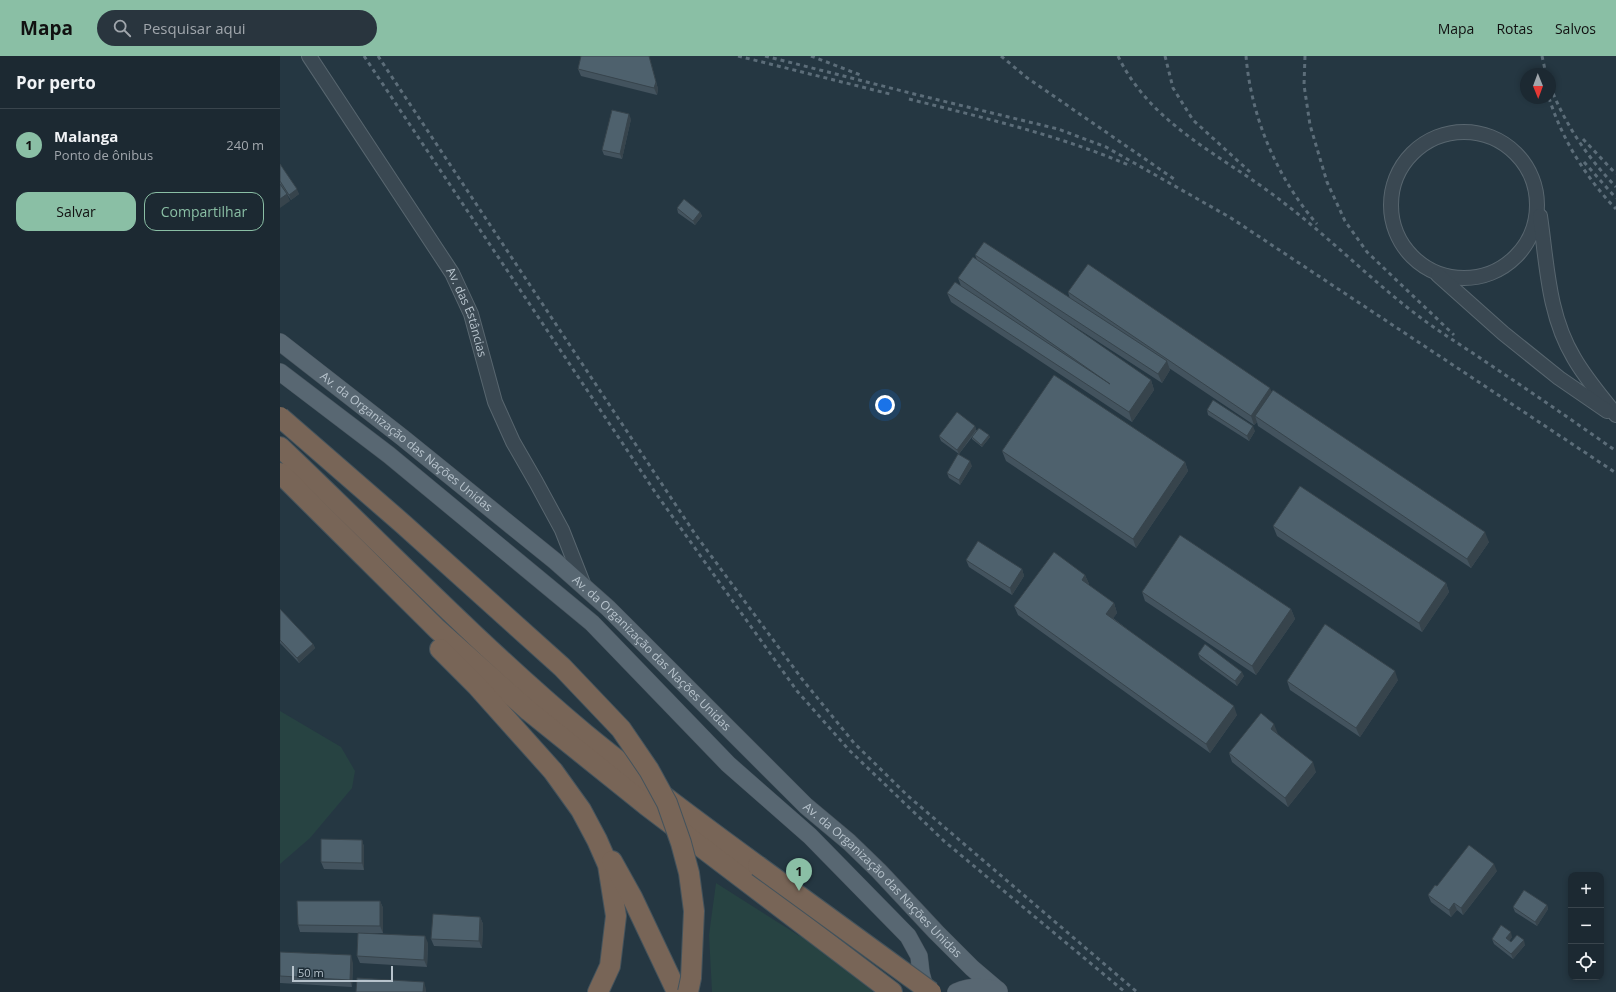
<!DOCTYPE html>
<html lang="pt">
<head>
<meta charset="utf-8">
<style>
  body { margin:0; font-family:"Open Sans",sans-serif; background:#29353e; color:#f1f3f6 }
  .controls { position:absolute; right:12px; bottom:12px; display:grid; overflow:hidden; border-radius:8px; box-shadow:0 2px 6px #0003 }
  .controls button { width:36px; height:36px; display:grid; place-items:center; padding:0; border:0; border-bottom:1px solid #3a454d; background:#1c2932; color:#f1f3f6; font:20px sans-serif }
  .compass { position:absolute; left:1240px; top:12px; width:36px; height:36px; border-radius:50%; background:#1c2932; box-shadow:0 2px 6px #0003; rotate:179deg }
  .scale { position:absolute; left:12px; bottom:10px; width:101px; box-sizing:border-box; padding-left:4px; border:2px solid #b7c3cc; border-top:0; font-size:11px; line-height:14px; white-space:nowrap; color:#b7c3cc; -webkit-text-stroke:3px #1e2d37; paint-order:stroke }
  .you { position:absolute; left:605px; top:349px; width:14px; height:14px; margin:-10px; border:3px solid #fff; border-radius:50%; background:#1a73e8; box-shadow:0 0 0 6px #1a73e833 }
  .badge { display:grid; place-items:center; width:26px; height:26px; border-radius:50%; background:#8abfa5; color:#111; font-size:13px; font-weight:700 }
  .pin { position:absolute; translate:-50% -33px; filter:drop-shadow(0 1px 2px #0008) }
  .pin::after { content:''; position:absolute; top:21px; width:14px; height:12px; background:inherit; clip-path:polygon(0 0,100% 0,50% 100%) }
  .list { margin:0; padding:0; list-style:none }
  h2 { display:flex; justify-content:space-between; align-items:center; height:52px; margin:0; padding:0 16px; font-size:17px }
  h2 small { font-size:13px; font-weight:400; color:#a0a6ac }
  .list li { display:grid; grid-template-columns:26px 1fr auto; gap:12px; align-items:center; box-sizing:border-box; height:72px; padding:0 16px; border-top:1px solid #3a454d }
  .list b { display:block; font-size:15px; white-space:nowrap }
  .list p { margin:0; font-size:13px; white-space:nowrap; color:#a0a6ac }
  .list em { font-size:13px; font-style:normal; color:#a0a6ac }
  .actions { display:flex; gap:8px; padding:12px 16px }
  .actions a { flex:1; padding:9px 0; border:1px solid #8abfa5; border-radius:12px; text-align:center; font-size:14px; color:#8abfa5 }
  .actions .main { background:#8abfa5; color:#111 }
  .icon { flex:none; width:22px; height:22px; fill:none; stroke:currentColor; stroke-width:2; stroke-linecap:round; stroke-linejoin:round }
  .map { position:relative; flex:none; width:1336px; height:936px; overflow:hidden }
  header { display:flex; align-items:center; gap:24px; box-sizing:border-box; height:56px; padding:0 20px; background:#8abfa5; color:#111 }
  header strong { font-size:19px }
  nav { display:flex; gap:22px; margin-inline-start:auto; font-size:14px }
  .search { width:280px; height:36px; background:#29353e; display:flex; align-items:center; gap:10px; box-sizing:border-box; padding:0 14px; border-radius:22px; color:#a0a6ac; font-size:15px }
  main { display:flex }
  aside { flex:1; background:#1c2932 }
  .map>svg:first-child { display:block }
  .green { fill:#274342 }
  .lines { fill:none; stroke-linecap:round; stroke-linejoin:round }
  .minor-casing { stroke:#58666f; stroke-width:16 }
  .major-casing { stroke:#47545e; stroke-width:18 }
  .highway-casing { stroke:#44535c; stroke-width:22 }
  .minor { stroke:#3a4852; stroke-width:14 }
  .major { stroke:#586772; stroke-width:17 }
  .highway { stroke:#786557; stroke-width:20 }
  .rail { stroke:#5c6d79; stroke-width:3; stroke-dasharray:4 4; stroke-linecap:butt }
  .highway-bridge-casing { stroke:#44535c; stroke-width:22; stroke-linecap:butt }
  .highway-bridge { stroke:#786557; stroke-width:20 }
  .wall { fill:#43535e }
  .shaded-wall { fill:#37444c }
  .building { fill:#4e616d; stroke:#37444c }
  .labels { text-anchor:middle; stroke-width:4; stroke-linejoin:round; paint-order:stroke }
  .street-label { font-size:12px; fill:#b7c3cc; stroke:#1e2d37 }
</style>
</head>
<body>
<header>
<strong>Mapa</strong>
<div class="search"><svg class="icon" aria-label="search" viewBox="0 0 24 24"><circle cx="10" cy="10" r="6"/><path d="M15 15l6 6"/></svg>Pesquisar aqui</div>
<nav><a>Mapa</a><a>Rotas</a><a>Salvos</a></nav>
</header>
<main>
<aside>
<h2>Por perto<small></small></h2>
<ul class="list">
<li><span class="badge">1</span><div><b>Malanga</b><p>Ponto de ônibus</p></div><em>240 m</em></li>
</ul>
<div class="actions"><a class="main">Salvar</a><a>Compartilhar</a></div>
</aside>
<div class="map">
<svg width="1336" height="936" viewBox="0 0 1336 936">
  <rect width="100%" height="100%" fill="#253742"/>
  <!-- green -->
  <g class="green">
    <polygon points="0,655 61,691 75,715 72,732 30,782 0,808"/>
    <polygon points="436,827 518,879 556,894 570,912 593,936 432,936 429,879"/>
  </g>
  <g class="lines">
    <!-- minor casing -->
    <g class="minor-casing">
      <g id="minor">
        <path id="s1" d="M29,0L172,217L191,258L215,346L233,386L256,426L282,474L304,530"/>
        <circle cx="1184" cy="149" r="73"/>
        <path d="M1260,160C1267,208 1268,259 1294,302C1306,323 1322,341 1336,359"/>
        <polyline points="1158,219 1223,277 1279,322 1327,355"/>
      </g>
    </g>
    <!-- major casing -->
    <g class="major-casing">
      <g id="major">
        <path id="s2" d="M0,286L123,382L275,505L328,552L526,750L569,786L599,815L656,876L692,912L719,935"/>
        <polyline points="0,316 109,399 312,567 448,708 530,780 628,880 639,900 641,917 646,936"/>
        <path d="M676,936C690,930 703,930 718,934"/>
      </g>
    </g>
    <!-- highway casing -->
    <g class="highway-casing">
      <g id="highway">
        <path d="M0,391C101,487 198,588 305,678C361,724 419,767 478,810"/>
        <polyline points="0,417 157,573 249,655 366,749 612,936"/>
        <polyline points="160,593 197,630 273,715 301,754 317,784 328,809 336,860 330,910 318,936"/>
        <polyline points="332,805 352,841 397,936"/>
      </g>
    </g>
    <!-- minor -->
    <use href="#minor" class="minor"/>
    <!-- major -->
    <use href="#major" class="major"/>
    <!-- highway -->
    <use href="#highway" class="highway"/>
    <!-- rail -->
    <g class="rail">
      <polyline points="84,0 377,439 517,635 569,694 664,785 845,936"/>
      <polyline points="98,0 415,478 522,623 574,687 628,740 857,936"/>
      <polyline points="458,0 610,38"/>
      <polyline points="485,0 634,38 778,73 826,91 951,162 1336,417"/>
      <polyline points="531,0 583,20"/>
      <polyline points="721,0 746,21 897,125"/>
      <path d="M838,0C872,71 946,101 1004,147C1050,182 1091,224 1137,259C1158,275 1181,289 1203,304C1248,334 1292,364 1336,395"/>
      <polyline points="885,0 893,32 913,64 970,116"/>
      <path d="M966,0C971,61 997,122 1037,168"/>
      <polyline points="1025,0 1024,29 1030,69 1047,126 1065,165 1087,196 1174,279"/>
      <polyline points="1262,0 1266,18"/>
      <path d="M1270,30C1285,68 1307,101 1336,131"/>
      <path d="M1269,42C1282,83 1306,122 1336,153"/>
      <path d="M629,43C704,62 779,79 851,110"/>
      <polyline points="1303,83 1336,118"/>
      <polyline points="1304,106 1336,142"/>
    </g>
    <!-- highway-bridge casing -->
    <g class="highway-bridge-casing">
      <g id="highway-bridge">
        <polyline points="0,361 123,468 282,611 341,673 369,714 387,747 401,787 409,817 414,855 411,922 408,936"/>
        <polyline points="478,810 651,936"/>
      </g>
    </g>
    <!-- highway-bridge -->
    <use href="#highway-bridge" class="highway-bridge"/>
  </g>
  <!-- wall -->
  <g class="wall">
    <polygon points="301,0 369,0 378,33 377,39 301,20 298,13"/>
    <polygon points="351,63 342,103 324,99 322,94"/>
    <polygon points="0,108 19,138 11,144 0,128"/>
    <polygon points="397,152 420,156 422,160 415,169 398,157"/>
    <polygon points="695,199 790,243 788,236 992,336 1209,486 1191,512 978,370 977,366 974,369 889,312 890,314 882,327 769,254 871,324 874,334 852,366 671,246 667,237 681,230 678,222 697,204"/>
    <polygon points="927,354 975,375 969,385 928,359"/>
    <polygon points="695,370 696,374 710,381 702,391 692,383 692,381 679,398 661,385 659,380"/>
    <polygon points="722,395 905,406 908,415 856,492 726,405"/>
    <polygon points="692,410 680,429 669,422 667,417"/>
    <polygon points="993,470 1166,527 1169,536 1142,576 997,480"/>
    <polygon points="686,504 742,513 744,520 732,539 689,511"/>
    <polygon points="805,519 809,528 808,529 834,547 837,557 833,562 957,659 930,697 738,559 734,550"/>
    <polygon points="862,536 1011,553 1015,563 976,619 865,545"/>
    <polygon points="0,553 33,588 35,592 19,607 0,587"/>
    <polygon points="918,598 964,620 957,630 920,603"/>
    <polygon points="1118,624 1080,681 1010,634 1007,625"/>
    <polygon points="997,678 1036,716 1008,751 952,706 949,697 998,678"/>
    <polygon points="82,784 84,791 84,814 44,813 41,806"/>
    <polygon points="1217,815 1183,859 1177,854 1171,861 1151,846 1148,839 1157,830"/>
    <polygon points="100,845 103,852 103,877 81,877 148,887 147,911 80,907 77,900 78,877 20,876 18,869"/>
    <polygon points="1267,849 1268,853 1257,870 1235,856 1233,851"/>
    <polygon points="200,861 203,868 202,892 154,890 151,883"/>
    <polygon points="1232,881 1229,885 1231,886 1245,889 1233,903 1214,888 1212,883"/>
    <polygon points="0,896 73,907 72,931 0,927"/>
  </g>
  <!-- shaded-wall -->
  <g class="shaded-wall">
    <polygon points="369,0 378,33 377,39 374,32"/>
    <polygon points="349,58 351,63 342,103 340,98"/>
    <polygon points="17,133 19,138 11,144 9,139"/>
    <polygon points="7,138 10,145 0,152 0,143"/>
    <polygon points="420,156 422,160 415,169 413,165"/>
    <polygon points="887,305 890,314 882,327 878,318"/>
    <polygon points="871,324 874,334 852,366 849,356"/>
    <polygon points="990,332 994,341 975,360 977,366 974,369 971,360"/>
    <polygon points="695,370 696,374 679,398 677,394"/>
    <polygon points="973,370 975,375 969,385 967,380"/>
    <polygon points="709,379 710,381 702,391 701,389"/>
    <polygon points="690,405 692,410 680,429 679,424"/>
    <polygon points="905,406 908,415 856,492 853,483"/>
    <polygon points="1205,476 1209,486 1191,512 1187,503"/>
    <polygon points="742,513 744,520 732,539 730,532"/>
    <polygon points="805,519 809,528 805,533 802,524"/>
    <polygon points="1166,527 1169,536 1142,576 1139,567"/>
    <polygon points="834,547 837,557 830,567 826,558"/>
    <polygon points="1011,553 1015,563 976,619 972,610"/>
    <polygon points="33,588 35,592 19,607 17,602"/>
    <polygon points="1115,615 1118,624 1080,681 1076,672"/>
    <polygon points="962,616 964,620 957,630 955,625"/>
    <polygon points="954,650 957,659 930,697 926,688"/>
    <polygon points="994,668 998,678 994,682 991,673"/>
    <polygon points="1033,706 1036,716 1008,751 1005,742"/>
    <polygon points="82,784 84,791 84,814 82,807"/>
    <polygon points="1214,808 1217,815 1183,859 1181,852"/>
    <polygon points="100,845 103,852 103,877 100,870"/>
    <polygon points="1174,847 1177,854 1171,861 1169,854"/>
    <polygon points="1267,849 1268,853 1257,870 1255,866"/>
    <polygon points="200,861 203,868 202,892 199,885"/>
    <polygon points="1231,876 1232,881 1228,887 1226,882"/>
    <polygon points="145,880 148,887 147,911 144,904"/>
    <polygon points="1244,884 1245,889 1233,903 1231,898"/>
    <polygon points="71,899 73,907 72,931 70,924"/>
    <polygon points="144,926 146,933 146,936 143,936"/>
  </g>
  <!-- building -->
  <g class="building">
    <polygon points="301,0 369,0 376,26 374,32 298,13"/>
    <polygon points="332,54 349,58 340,98 322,94"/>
    <polygon points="0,108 17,133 9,139 0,125"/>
    <polygon points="0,128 7,138 0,143"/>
    <polygon points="404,143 420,156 413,165 397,152"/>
    <polygon points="704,186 887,305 878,318 695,199"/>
    <polygon points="693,201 871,324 849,356 667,237 675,226 830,328 678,222"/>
    <polygon points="808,208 990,332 971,360 788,236"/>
    <polygon points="774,319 905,406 853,483 722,395"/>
    <polygon points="993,334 1205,476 1187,503 975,360"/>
    <polygon points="933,344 973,370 967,380 927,354"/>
    <polygon points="677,356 695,370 677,394 659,380"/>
    <polygon points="699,372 709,379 701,389 692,381"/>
    <polygon points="678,398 690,405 679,424 667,417"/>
    <polygon points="1020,430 1166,527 1139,567 993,470"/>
    <polygon points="900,479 1011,553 972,610 862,536"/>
    <polygon points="698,485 742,513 730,532 686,504"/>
    <polygon points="774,496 805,519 802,524 834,547 826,558 954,650 926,688 734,550"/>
    <polygon points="0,553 33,588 17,602 0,584"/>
    <polygon points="1045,568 1115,615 1076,672 1007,625"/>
    <polygon points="925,588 962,616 955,625 918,598"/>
    <polygon points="981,657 994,668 991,673 1033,706 1005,742 949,697"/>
    <polygon points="41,783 82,784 82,807 41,806"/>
    <polygon points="1189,789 1214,808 1181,852 1174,847 1169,854 1148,839 1155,829 1157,830"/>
    <polygon points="1244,834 1267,849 1255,866 1233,851"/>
    <polygon points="17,845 100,845 100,870 18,869"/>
    <polygon points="153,858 200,861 199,885 151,883"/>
    <polygon points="1221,869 1231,876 1226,882 1231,886 1237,879 1244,884 1231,898 1212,883"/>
    <polygon points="78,877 145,880 144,904 77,900"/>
    <polygon points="0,896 71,899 70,924 0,920"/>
    <polygon points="77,922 144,926 143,936 76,936"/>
  </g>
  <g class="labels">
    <!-- street labels -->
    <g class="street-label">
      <text dy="4" stroke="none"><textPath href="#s1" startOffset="302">Av. das Estâncias</textPath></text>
      <text dy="4" stroke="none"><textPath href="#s2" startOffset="161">Av. da Organização das Nações Unidas</textPath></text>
      <text dy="4" stroke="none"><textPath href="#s2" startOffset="485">Av. da Organização das Nações Unidas</textPath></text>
      <text dy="4" stroke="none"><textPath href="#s2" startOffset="809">Av. da Organização das Nações Unidas</textPath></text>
    </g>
  </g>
</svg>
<div class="controls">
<button>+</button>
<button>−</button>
<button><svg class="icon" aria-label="locate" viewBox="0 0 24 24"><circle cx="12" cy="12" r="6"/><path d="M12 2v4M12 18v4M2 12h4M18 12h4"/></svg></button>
</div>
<svg class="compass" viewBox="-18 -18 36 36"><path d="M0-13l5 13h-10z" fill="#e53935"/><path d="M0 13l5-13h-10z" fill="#a0a6ac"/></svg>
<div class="scale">50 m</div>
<div class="you"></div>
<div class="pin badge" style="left:519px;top:835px">1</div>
</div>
</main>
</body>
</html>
